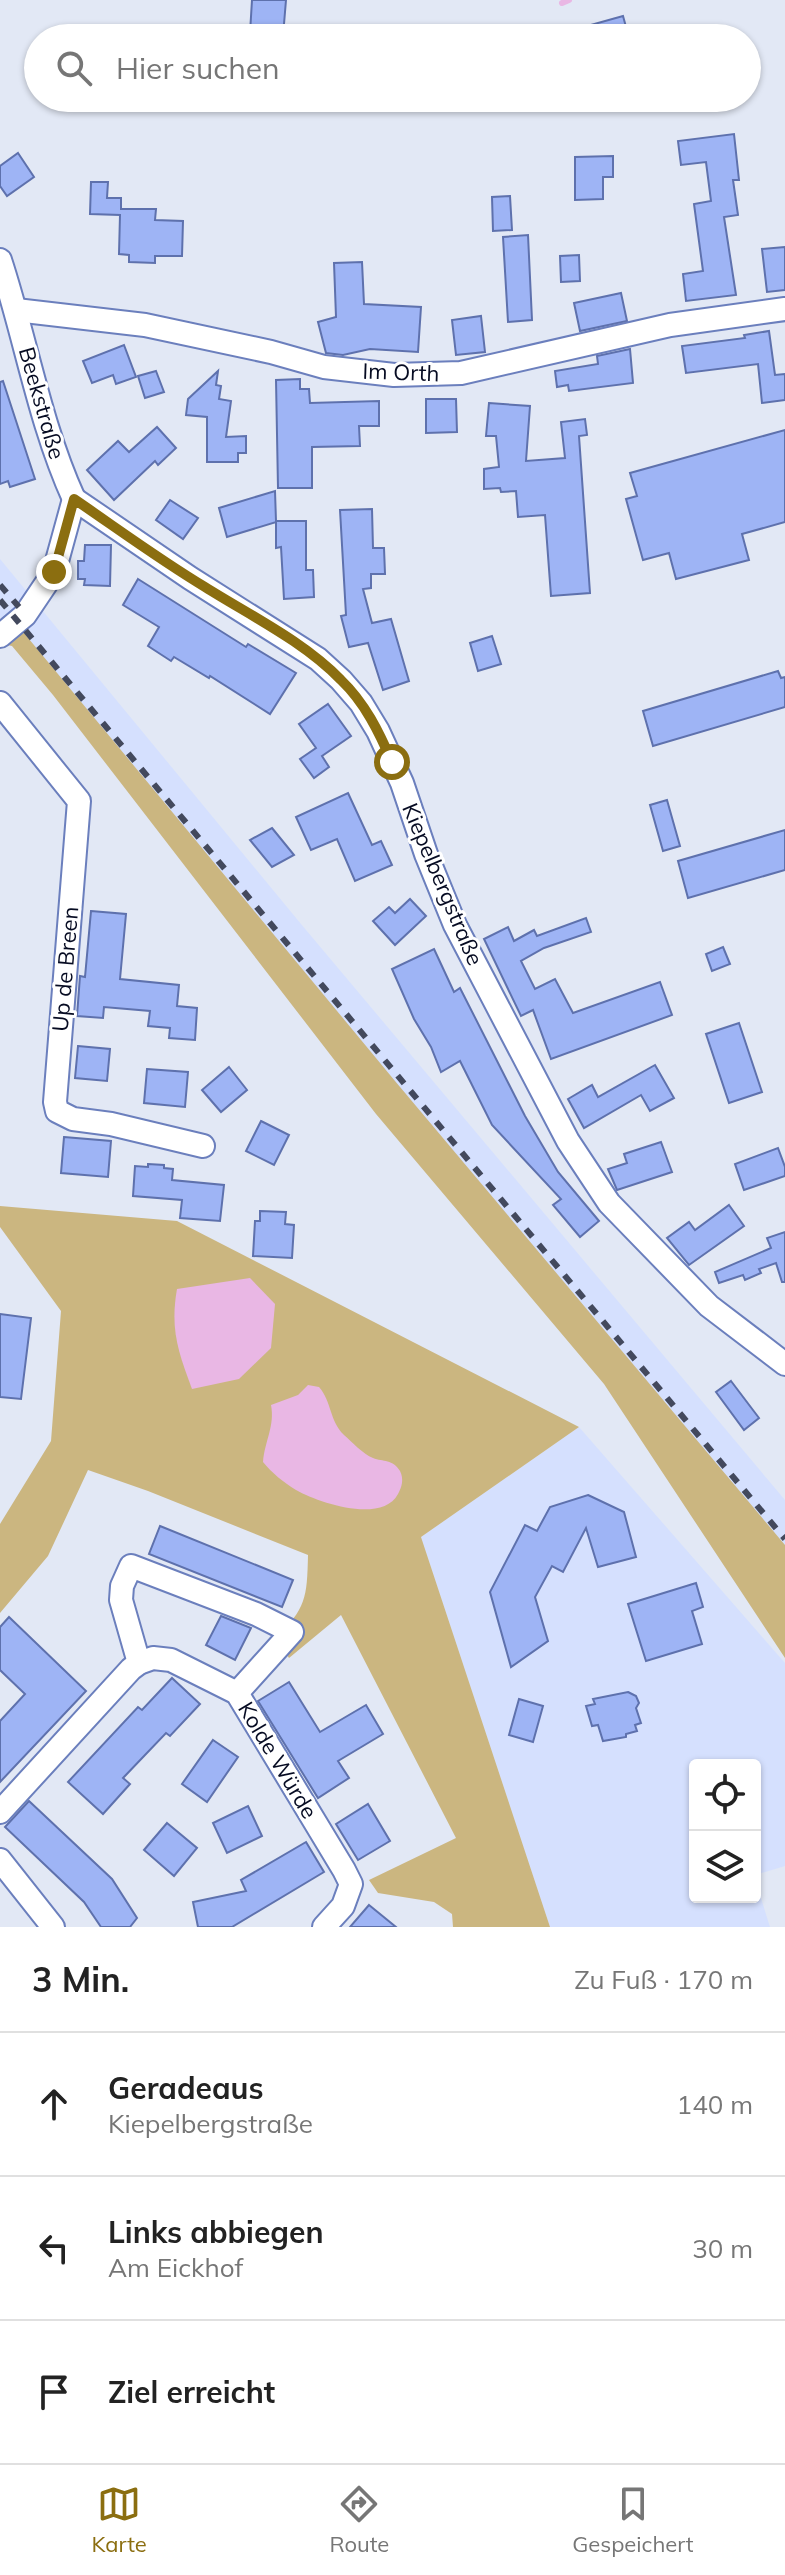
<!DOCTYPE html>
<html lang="de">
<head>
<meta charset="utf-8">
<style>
  body { margin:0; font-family:Mulish,sans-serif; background:#f2f2f2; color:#222 }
  .controls { position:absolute; right:24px; bottom:24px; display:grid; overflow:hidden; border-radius:8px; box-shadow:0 2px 6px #0004 }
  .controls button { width:72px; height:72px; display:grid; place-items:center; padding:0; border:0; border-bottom:2px solid #e0e0e0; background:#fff; color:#222; font:40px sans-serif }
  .stop { position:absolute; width:24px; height:24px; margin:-18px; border:6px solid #8b6e10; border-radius:50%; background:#fff }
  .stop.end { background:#8b6e10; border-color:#fff; box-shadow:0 2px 8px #0008 }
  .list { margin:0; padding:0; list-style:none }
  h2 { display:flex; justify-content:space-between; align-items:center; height:104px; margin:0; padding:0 32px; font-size:34px }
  h2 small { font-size:26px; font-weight:400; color:#767676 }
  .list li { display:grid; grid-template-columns:52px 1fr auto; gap:24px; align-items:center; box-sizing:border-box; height:144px; padding:0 32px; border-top:2px solid #e0e0e0 }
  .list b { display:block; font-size:30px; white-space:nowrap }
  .list p { margin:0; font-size:26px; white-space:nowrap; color:#767676 }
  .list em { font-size:26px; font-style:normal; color:#767676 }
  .icon { flex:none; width:44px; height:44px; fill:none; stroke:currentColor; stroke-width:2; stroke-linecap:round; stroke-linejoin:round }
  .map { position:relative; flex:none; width:785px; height:1927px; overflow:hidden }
  .search { position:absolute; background:#fff; box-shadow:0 2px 6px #0004; left:24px; right:24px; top:24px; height:88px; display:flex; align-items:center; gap:20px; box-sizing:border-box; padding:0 28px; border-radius:44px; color:#767676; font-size:30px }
  .sheet { height:536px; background:#fff }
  nav { display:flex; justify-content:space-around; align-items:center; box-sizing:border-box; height:112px; border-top:2px solid #e0e0e0; background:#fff; font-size:22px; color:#767676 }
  nav a { display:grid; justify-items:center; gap:4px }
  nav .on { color:#8b6e10 }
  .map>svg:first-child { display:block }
  .built { fill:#d5e0fe }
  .green { fill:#cbb680 }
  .water { fill:#e9b7e4 }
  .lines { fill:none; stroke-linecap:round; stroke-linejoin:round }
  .stream { stroke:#e9b7e4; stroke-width:6 }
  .building { fill:#9eb4f5; stroke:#5e71ad; stroke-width:2 }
  .minor-casing { stroke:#6b7fbd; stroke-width:26 }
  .minor { stroke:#fff; stroke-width:22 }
  .rail { stroke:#43495d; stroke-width:6; stroke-dasharray:10 10; stroke-linecap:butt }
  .route { stroke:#8b6e10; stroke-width:10 }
  .labels { text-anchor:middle; stroke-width:6; stroke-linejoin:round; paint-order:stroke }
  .street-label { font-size:22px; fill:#060b22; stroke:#fff }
</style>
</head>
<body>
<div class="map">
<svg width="785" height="1927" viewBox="0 0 785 1927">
  <rect width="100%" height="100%" fill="#e2e8f5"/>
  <!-- built -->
  <g class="built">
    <polygon points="0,559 301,924 785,1500 785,1558 392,1091 0,617"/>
    <polygon points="579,1427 785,1663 785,1866 755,1875 755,1765 695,1765 695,1897 755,1897 755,1879 770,1927 550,1927 421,1537"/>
  </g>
  <!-- green -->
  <g class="green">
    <polygon points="24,633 395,1081 785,1545 785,1658 604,1384 376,1114 53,695 12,646 7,645 14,636"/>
    <path d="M0,1206L177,1221L579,1427L421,1537L550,1927H453L452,1914L434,1902L378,1893L369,1880L456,1838L341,1615L289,1658L276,1639C306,1607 307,1599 308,1555L148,1491L88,1470L48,1556L0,1613V1524L51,1441L61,1311L0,1227Z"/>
  </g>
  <!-- water -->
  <g class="water">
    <path d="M250,1278L275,1304L271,1348L239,1379L192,1389C178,1351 170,1329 177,1289Z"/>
    <path d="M308,1385L319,1387C332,1402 329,1420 344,1435C352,1442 363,1454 373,1458C383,1462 393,1459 400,1471C404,1479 402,1487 398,1494C382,1524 319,1503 296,1490C283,1482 272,1473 263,1462C265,1440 275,1426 271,1405L298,1395Z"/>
  </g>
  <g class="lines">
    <!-- stream -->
    <polyline class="stream" points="562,3 569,0"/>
  </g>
  <!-- building -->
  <g class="building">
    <polygon points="252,0 286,0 283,36 250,33"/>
    <polygon points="623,16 628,34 614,38 562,38 562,33"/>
    <polygon points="734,134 739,180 733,180 738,215 724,217 736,295 686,301 683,274 703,271 694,204 711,201 706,162 681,165 678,141"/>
    <polygon points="18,153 34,177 7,196 0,186 0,166"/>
    <polygon points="613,156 613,177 603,177 603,199 575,200 575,157"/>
    <polygon points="91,182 108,182 107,198 121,198 121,209 156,209 155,220 183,221 182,256 155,256 155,263 129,262 129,255 119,254 120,215 90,214"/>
    <polygon points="510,196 512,230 493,231 492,197"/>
    <polygon points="528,235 532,320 508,322 503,237"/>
    <polygon points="785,247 785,290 767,292 762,249"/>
    <polygon points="579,255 580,281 561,282 560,256"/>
    <polygon points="362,262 364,304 421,307 418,352 370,349 343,355 326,353 318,322 336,317 334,263"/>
    <polygon points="621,293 627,321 580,331 574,303"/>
    <polygon points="481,316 485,352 456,355 452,320"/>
    <polygon points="769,331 775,375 785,374 785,400 762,403 758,364 686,373 682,346 745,338 744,335"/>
    <polygon points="124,345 136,377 116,384 113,375 92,383 83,361"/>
    <polygon points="630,349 633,383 569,391 568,385 557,387 555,371 598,364 597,356"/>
    <polygon points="156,371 164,392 145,398 138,376"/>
    <polygon points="218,371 216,385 221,386 219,399 231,401 226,437 246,436 246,453 238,453 238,462 207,462 207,417 186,415 188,399"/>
    <polygon points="300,379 300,389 309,389 310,403 379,401 379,426 359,426 360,446 312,447 312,488 278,488 276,380"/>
    <polygon points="3,381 35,479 10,487 8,481 0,484 0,382"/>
    <polygon points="426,399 456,399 457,432 426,433"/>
    <polygon points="489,403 530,406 526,461 565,458 561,422 585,419 587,435 579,436 590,593 551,596 545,515 518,517 516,491 501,492 500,488 484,489 484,469 499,467 496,436 486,436"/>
    <polygon points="157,427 176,448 158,465 155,461 114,500 87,470 118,441 129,452"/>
    <polygon points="785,430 785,522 742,534 749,560 676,579 669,553 643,560 626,499 637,496 630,473"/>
    <polygon points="275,491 276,521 306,521 306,570 313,570 314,597 284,599 281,547 276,548 276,522 227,537 219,508"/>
    <polygon points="170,500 198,518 183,539 156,520"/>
    <polygon points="372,509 373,548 384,548 385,574 371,574 371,588 363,589 372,623 391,619 409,681 383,690 368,643 349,647 341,616 346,615 340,510"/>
    <polygon points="85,545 111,545 110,586 84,585 85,579 78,579 78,561 84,561"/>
    <polygon points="138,579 246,647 248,644 296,673 270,714 210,676 209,678 174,657 171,661 148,646 159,627 123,605"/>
    <polygon points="492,636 501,664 478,671 470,643"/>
    <polygon points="778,671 781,678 785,677 785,707 653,746 643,711"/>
    <polygon points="328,704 351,736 322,756 329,767 314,778 300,759 316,748 299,724"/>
    <polygon points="348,793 372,845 381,841 392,865 355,881 337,839 311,850 296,817"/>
    <polygon points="667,800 680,846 663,851 650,805"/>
    <polygon points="272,828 294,855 272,867 250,840"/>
    <polygon points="785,830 785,870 688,898 678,861"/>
    <polygon points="410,899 426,916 395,945 373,921 389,907 395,913"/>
    <polygon points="91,911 126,914 120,979 179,985 177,1006 197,1008 195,1040 169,1038 170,1028 148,1026 150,1011 104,1007 103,1018 77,1016 80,976 85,977"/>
    <polygon points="586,918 591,932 544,948 521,961 535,989 555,979 573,1013 660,982 672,1015 551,1059 533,1010 521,1016 484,939 508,927 514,941 534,930 537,936"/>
    <polygon points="723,947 730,964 712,971 706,954"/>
    <polygon points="434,949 454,992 460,988 525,1116 558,1172 599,1221 580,1237 553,1205 561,1199 492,1125 460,1061 441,1072 431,1047 414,1019 392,969"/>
    <polygon points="739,1023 762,1092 729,1103 706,1034"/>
    <polygon points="78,1046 110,1049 107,1081 75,1078"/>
    <polygon points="655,1065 674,1098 650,1111 641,1095 584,1128 568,1099 592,1085 598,1097"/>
    <polygon points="229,1067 247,1090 221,1112 202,1090"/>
    <polygon points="147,1069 188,1072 185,1107 144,1103"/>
    <polygon points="261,1121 289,1135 274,1165 246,1151"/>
    <polygon points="64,1137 111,1141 108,1177 61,1173"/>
    <polygon points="661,1142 672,1172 617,1190 608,1169 627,1163 624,1154"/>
    <polygon points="778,1148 785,1167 785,1176 744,1190 735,1164"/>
    <polygon points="148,1164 164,1165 164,1168 173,1169 172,1180 224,1185 220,1221 180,1218 182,1200 133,1196 135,1166 148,1167"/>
    <polygon points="729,1205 744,1226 689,1265 667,1238 689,1222 695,1230"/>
    <polygon points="260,1211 286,1212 285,1224 294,1225 292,1258 253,1256 255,1221 260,1221"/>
    <polygon points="785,1232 785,1282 782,1282 776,1263 759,1269 761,1273 745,1280 743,1275 719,1283 715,1272 771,1248 767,1238"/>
    <polygon points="0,1314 31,1318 21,1399 0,1397"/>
    <polygon points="731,1381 759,1418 744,1430 716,1392"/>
    <polygon points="588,1495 624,1512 636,1557 598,1567 586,1528 563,1572 552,1566 535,1597 548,1641 511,1667 490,1592 525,1525 537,1531 550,1507"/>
    <polygon points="160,1526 293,1580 282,1607 149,1554"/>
    <polygon points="696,1583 703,1607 692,1611 702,1644 646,1661 628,1604"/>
    <polygon points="221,1616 251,1628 235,1660 206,1645"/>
    <polygon points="9,1617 86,1691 0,1782 0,1721 25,1694 0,1670 0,1627"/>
    <polygon points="172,1678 200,1704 170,1736 166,1733 123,1778 130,1784 103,1814 68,1782 138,1707 142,1710"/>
    <polygon points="289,1682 320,1732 366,1705 383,1734 338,1761 349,1778 318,1798 258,1701"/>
    <polygon points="628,1692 636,1696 639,1703 636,1708 641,1723 635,1725 637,1731 626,1734 626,1737 603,1741 598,1725 592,1726 586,1706 595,1704 593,1699"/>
    <polygon points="519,1699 543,1706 533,1742 509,1735"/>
    <polygon points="213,1740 238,1757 207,1802 182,1784"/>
    <polygon points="29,1801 112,1879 137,1918 130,1927 101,1927 84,1902 5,1827"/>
    <polygon points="368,1804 390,1841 358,1860 336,1824"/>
    <polygon points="248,1806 262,1836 227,1853 213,1823"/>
    <polygon points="167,1823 197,1848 174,1876 144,1850"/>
    <polygon points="306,1842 324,1872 232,1927 198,1927 193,1902 246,1891 241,1880"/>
    <polygon points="369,1905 396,1927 350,1927"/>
  </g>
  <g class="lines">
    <!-- minor casing -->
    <g class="minor-casing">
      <g id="minor">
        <path d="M0,260C26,339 39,422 74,499"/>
        <polyline points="16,310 145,325 271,352 324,367 394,375 461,373 670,325 785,309"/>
        <polyline points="74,499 190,578 318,659 341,680 361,703 378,731 402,783 426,854 455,925 568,1141 609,1203 709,1306 785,1364"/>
        <polyline points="0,636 25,615 54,572 74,499"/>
        <polyline points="0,703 79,801 55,1102 57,1111 73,1119 111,1124 203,1146"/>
        <polyline points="139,1663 121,1600 122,1586 131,1566 256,1614 292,1632 237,1693"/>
        <polyline points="0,1812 131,1669 139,1663 153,1658 171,1660 237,1693 344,1870 351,1884 343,1906 324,1927"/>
        <polyline points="0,1860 53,1927"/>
      </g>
    </g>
    <!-- minor -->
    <use href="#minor" class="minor"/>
    <!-- rail -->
    <g class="rail">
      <polyline points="0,585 19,607"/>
      <polyline points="0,600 785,1539"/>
    </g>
  </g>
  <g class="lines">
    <!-- route -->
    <path class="route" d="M54,572L74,499C118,529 160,560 205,587C251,616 303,641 341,680C365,703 379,732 392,762"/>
  </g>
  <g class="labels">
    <!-- street labels -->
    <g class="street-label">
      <text transform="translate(401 372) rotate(2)" y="8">Im Orth</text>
      <text transform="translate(42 403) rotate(74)" y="8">Beekstraße</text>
      <text transform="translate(443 884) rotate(67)" y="8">Kiepelbergstraße</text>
      <text transform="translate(65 969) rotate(-85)" y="8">Up de Breen</text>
      <text transform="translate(278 1760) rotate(59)" y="8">Kolde Würde</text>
    </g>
  </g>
</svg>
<div class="controls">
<button><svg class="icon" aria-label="locate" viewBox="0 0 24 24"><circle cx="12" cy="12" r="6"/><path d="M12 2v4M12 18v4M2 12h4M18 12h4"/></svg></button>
<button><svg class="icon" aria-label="layers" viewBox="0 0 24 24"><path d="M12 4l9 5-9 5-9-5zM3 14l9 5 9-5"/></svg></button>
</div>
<div class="stop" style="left:392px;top:762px"></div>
<div class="stop end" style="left:54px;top:572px"></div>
<div class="search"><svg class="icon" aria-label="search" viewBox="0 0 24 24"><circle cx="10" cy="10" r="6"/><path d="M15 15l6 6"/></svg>Hier suchen</div>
</div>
<section class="sheet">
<h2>3 Min.<small>Zu Fuß · 170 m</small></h2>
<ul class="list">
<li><svg class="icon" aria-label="ahead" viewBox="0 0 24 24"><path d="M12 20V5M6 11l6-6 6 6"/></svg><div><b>Geradeaus</b><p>Kiepelbergstraße</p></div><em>140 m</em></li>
<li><svg class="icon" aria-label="left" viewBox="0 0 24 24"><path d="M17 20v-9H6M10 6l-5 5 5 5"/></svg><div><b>Links abbiegen</b><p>Am Eickhof</p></div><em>30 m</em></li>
<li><svg class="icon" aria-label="arrive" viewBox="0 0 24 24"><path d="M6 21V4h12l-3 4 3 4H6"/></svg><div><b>Ziel erreicht</b></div></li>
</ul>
</section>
<nav>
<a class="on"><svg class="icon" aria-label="map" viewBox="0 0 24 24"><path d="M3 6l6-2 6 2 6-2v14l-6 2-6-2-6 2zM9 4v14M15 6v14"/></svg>Karte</a>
<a><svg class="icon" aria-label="directions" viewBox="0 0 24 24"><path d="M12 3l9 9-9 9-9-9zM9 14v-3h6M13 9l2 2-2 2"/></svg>Route</a>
<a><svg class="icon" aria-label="saved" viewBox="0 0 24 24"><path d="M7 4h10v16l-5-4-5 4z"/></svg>Gespeichert</a>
</nav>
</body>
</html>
